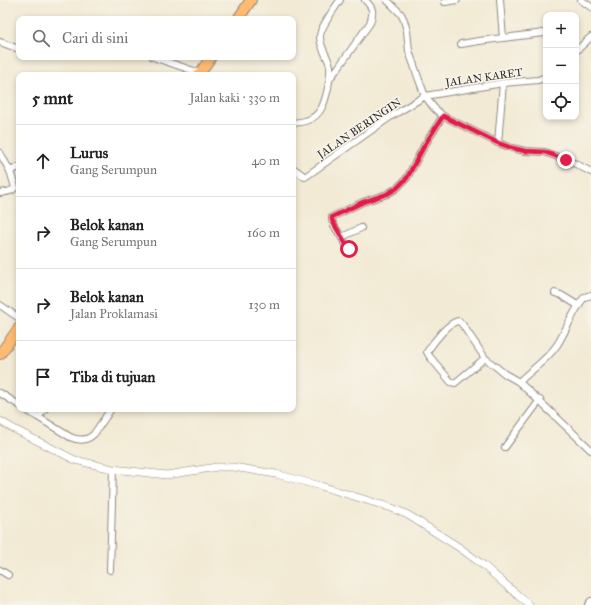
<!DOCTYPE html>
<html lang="id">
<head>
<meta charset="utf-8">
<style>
  body { margin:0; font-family:"IM FELL Great Primer",serif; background:#f2f2f2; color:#222 }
  .controls { position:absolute; right:12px; top:12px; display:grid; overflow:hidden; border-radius:8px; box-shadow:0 2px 6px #0003 }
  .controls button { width:36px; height:36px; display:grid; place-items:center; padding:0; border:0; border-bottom:1px solid #e0e0e0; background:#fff; color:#222; font:20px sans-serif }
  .stop { position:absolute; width:12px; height:12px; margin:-9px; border:3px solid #e11d48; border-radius:50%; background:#fff }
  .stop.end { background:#e11d48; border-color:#fff; box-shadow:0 1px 4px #0008 }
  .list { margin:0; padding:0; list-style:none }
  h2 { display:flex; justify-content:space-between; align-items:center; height:52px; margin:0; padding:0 16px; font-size:17px }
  h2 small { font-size:13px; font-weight:400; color:#767676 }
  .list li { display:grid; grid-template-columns:26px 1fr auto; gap:12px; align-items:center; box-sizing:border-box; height:72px; padding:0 16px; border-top:1px solid #e0e0e0 }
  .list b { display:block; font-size:15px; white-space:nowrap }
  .list p { margin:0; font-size:13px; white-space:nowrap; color:#767676 }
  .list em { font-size:13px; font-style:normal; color:#767676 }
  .icon { flex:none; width:22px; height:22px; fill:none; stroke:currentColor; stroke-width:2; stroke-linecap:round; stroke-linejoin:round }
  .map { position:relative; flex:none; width:591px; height:605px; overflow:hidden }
  .search { position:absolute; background:#fff; box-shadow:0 2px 6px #0003; left:16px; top:16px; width:280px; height:44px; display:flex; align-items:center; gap:10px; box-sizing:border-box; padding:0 14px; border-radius:8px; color:#767676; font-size:15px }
  .panel { position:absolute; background:#fff; box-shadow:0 2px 6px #0003; left:16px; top:72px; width:280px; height:340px; border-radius:8px }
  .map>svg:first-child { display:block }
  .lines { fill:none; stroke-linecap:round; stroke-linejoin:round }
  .minor-casing { stroke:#8e8a80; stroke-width:8 }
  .tertiary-casing { stroke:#8e8a80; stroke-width:8 }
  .trunk-casing { stroke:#8e8a80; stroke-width:12 }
  .minor { stroke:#fff; stroke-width:6 }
  .tertiary { stroke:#fff; stroke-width:7 }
  .trunk { stroke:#ffbb71; stroke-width:10 }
  .route { stroke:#e11d48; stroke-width:5 }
  .labels { text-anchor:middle; stroke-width:3.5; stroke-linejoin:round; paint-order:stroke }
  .street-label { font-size:11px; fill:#2b2b2b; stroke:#f7f3e8 }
</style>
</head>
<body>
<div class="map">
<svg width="591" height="605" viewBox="0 0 591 605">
  <rect width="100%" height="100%" fill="#f7f3e8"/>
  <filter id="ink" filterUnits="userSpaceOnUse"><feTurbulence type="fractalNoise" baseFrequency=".025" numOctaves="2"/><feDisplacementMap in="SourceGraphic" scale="8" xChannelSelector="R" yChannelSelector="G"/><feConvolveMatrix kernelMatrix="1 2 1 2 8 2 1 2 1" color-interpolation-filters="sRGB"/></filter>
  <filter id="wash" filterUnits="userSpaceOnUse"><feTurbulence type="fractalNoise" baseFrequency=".012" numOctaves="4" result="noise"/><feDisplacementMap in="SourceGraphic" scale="16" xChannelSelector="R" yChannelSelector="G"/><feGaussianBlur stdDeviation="0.9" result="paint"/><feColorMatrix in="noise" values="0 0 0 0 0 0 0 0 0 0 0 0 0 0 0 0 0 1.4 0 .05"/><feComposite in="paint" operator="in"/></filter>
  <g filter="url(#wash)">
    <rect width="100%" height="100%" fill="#f2ead4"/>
  </g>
  <g filter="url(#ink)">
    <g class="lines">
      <!-- minor casing -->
      <g class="minor-casing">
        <g id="minor">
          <polyline points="387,0 401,14 404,20 407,31 409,51 419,80 425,96 434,108 443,116 498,143 512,148 525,151 545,152 576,164 591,172"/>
          <polyline points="500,0 503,38"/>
          <polyline points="581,0 591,7"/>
          <polyline points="445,2 457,0"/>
          <polyline points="0,42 19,49"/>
          <polyline points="461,44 479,41 544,33"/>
          <polyline points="576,51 591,37"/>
          <polyline points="153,57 200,73"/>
          <path d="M330,78L338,68L370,23C374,11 373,8 365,0"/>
          <path d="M293,123C298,122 304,122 308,120C322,115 325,101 328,88C329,81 331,73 330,66C328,56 320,48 320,37C319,29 335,8 340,0"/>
          <polyline points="498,143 503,83"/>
          <path d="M0,153L10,171L15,187C13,192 5,192 0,193"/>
          <polyline points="293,168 305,177 390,117 425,96 503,83 538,80 546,77"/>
          <polyline points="10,171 19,167"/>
          <polyline points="342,237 361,228"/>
          <polyline points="349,249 333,224 332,220 332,217 363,202 387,194 397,188 407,178 424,146 443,116"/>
          <polyline points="555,293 561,295 579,306"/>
          <polyline points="0,305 19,318"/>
          <path d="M485,358L455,383L451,382L430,357L427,352C432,344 449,321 459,321L462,324L485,358L505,374L519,382L591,450"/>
          <path d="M519,382C532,369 547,360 557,345C564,335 577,303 585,297C587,296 589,296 591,295"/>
          <polyline points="0,393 19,405"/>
          <path d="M25,409L70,437C79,441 87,441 94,434L111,409"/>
          <polyline points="38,417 45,409"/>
          <polyline points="505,447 540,400"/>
          <polyline points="0,570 8,575"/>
          <polyline points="110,570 113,469"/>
          <polyline points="588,605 591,601"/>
        </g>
      </g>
      <!-- tertiary casing -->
      <g class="tertiary-casing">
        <polyline id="tertiary" points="0,421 14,429 75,460 113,469 167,475 217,467 233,467 276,474 321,486 392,508 408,515 460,548 483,565 529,605"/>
      </g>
      <!-- trunk casing -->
      <g class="trunk-casing">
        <g id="trunk">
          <polyline points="238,19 251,0"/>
          <polyline points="199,75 211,57"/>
          <polyline points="0,354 19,328"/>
        </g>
      </g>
      <!-- minor -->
      <use href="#minor" class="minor"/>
      <!-- tertiary -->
      <use href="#tertiary" class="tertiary"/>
      <!-- trunk -->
      <use href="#trunk" class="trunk"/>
    </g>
  </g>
  <g class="lines" filter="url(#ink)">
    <!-- route -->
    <polyline class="route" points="349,249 334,224 332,220 332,217 363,202 387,194 397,188 407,178 424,146 443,116 498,143 512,148 525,151 545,152 566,160"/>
  </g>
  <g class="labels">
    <!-- street labels -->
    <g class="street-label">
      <text transform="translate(484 77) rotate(-8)" y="4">JALAN KARET</text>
      <text transform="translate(359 128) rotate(-34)" y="4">JALAN BERINGIN</text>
    </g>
  </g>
</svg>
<div class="controls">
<button>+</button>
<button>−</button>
<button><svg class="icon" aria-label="locate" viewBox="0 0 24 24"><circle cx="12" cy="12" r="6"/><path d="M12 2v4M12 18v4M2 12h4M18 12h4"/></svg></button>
</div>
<div class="stop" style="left:349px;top:249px"></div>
<div class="stop end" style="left:566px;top:160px"></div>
<div class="search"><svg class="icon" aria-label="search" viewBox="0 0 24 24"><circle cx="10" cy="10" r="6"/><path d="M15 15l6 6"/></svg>Cari di sini</div>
<section class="panel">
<h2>5 mnt<small>Jalan kaki · 330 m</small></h2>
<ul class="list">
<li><svg class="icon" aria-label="ahead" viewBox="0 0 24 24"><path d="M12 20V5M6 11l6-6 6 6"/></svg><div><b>Lurus</b><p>Gang Serumpun</p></div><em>40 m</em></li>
<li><svg class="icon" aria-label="right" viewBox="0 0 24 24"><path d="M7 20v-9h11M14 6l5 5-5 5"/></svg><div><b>Belok kanan</b><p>Gang Serumpun</p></div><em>160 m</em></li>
<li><svg class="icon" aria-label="right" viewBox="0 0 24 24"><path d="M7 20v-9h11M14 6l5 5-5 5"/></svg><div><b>Belok kanan</b><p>Jalan Proklamasi</p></div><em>130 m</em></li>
<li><svg class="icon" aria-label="arrive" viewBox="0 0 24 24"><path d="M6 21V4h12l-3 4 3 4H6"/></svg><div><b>Tiba di tujuan</b></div></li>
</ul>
</section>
</div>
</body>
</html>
